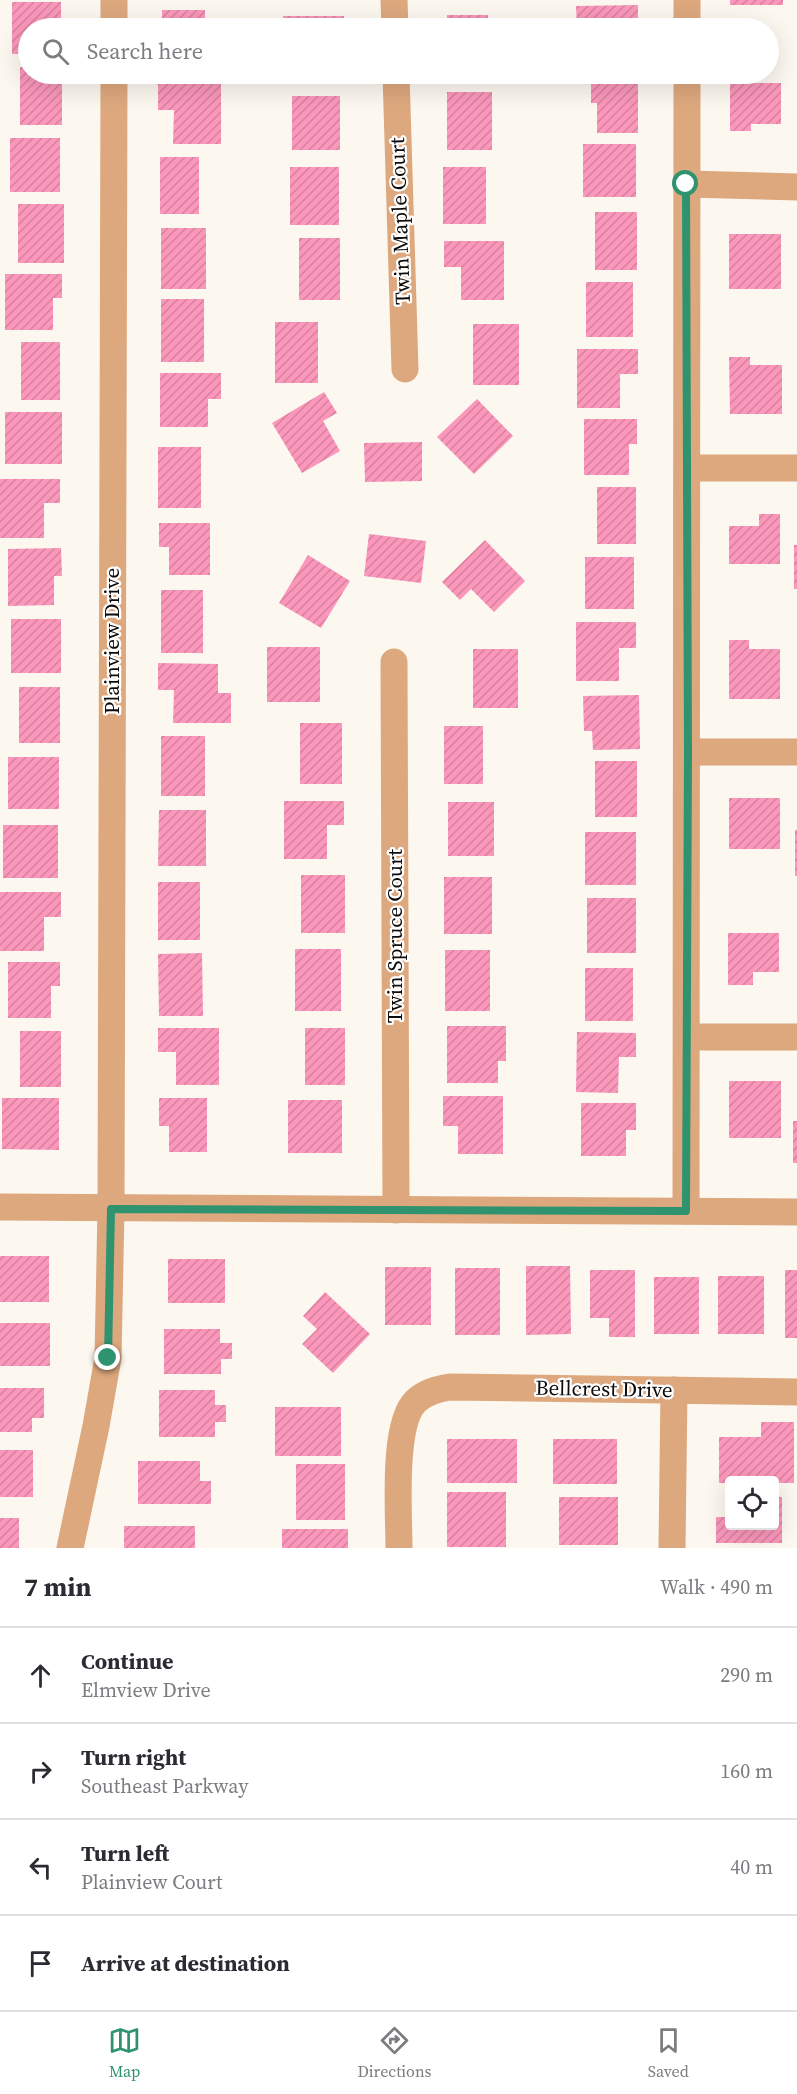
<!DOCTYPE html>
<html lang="en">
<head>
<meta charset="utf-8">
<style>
  body { margin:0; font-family:"Source Serif 4",serif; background:#f7f7f7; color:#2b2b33 }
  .controls { position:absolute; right:18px; bottom:18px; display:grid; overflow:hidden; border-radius:6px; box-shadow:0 6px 24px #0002 }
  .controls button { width:54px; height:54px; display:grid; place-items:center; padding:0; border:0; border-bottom:2px solid #e1e1e2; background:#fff; color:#2b2b33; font:30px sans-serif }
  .stop { position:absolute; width:18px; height:18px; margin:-14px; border:4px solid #2e936e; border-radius:50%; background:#fff }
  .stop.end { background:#2e936e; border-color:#fff; box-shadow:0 2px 6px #0008 }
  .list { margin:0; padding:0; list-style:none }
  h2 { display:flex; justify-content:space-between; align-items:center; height:78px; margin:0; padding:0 24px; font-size:26px }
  h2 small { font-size:20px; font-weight:400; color:#7c7c81 }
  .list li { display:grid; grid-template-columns:39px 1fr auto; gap:18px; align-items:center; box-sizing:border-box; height:96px; padding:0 24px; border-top:2px solid #e1e1e2 }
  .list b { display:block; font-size:22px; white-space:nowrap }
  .list p { margin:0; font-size:20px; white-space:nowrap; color:#7c7c81 }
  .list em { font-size:20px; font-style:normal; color:#7c7c81 }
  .icon { flex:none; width:33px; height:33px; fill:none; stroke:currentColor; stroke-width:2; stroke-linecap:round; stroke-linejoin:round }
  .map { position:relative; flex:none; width:797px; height:1548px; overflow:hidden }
  .search { position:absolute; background:#fff; box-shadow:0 6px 24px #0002; left:18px; right:18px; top:18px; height:66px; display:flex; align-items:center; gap:15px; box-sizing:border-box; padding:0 21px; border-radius:33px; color:#7c7c81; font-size:22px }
  .sheet { height:462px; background:#fff }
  nav { display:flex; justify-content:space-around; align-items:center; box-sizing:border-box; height:84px; border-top:2px solid #e1e1e2; background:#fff; font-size:16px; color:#7c7c81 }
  nav a { display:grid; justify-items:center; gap:3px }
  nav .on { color:#2e936e }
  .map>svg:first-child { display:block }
  .building { fill:url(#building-hatch) }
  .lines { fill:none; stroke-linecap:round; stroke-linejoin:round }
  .minor { stroke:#dda87e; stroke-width:27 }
  .route { stroke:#2e936e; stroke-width:8 }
  .labels { text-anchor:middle; stroke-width:4.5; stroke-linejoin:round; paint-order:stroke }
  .street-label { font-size:21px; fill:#0d0b09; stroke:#fff }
</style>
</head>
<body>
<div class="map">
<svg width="797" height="1548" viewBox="0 0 797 1548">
  <defs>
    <pattern id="building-hatch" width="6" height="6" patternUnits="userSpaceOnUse" patternTransform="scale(1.5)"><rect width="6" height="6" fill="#fb97bb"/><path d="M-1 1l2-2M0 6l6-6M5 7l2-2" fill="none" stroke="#d6819f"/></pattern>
  </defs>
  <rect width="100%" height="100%" fill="#fcf7ef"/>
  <!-- building -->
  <g class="building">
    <rect x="730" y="0" width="53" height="5"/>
    <polygon points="12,2 61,2 61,21 52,21 52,28 28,28 28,54 12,54"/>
    <polygon points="638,5 638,28 577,28 576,6"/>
    <rect x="162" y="10" width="43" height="18"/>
    <rect x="447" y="15" width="41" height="13"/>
    <rect x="283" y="16" width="61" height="12"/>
    <polygon points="20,67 28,67 28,74 62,74 62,125 20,125"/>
    <polygon points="283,74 326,74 326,78 283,79"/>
    <rect x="447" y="74" width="41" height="4"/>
    <polygon points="591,74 638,74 638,133 597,133 597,103 591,103"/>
    <polygon points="730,83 781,83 781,124 751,124 751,131 730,131"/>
    <polygon points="158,84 221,84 221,144 173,144 174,110 158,110"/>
    <rect x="447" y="92" width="45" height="58"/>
    <rect x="292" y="96" width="48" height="54"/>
    <rect x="10" y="138" width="50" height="54"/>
    <rect x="583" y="144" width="53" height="53"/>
    <rect x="160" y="157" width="39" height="57"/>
    <rect x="290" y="167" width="49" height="58"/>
    <rect x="443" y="167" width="43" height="57"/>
    <rect x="18" y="204" width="46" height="59"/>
    <rect x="595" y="212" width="42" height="58"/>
    <rect x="161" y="228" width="45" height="61"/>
    <rect x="729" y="234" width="52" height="55"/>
    <rect x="299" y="238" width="41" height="62"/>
    <polygon points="444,241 504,241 504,300 461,300 461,267 444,267"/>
    <polygon points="5,274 62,274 62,298 53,298 53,330 5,330"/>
    <rect x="586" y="282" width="47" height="55"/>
    <rect x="161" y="299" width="43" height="63"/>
    <rect x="275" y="322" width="43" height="61"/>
    <rect x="473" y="324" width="46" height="61"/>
    <rect x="21" y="342" width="39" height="58"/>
    <polygon points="577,349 638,349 638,374 620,374 620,408 577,408"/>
    <polygon points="729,357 750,357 750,365 782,365 782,414 730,414"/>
    <polygon points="160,373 221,373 221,399 208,399 208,427 160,427"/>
    <polygon points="324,392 337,413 323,421 340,451 302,473 272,423"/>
    <polygon points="477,399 513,436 474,474 437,437"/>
    <rect x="5" y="412" width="57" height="52"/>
    <polygon points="584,419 637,419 637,444 629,444 629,475 584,475"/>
    <polygon points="422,442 422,481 365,482 364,443"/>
    <rect x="158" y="447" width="43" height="61"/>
    <polygon points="0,479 60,479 60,503 44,503 44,538 0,538"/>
    <rect x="597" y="487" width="39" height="57"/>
    <polygon points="759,514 780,514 780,564 729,564 729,526 759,526"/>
    <polygon points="159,523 210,523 210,575 169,575 169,547 159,547"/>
    <polygon points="369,534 426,541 421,583 364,576"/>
    <polygon points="485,540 525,581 494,612 471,589 460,600 442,582"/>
    <rect x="794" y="545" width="3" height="44"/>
    <polygon points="61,548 62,576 54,576 54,605 8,606 8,549"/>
    <polygon points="308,555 350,581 321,628 279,603"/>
    <rect x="585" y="557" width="49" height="52"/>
    <rect x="161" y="590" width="42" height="63"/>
    <rect x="11" y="619" width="50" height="54"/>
    <polygon points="576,622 636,622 636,648 619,648 619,681 576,681"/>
    <polygon points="729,640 749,640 749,649 780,649 780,699 729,699"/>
    <rect x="267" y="647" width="53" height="55"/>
    <rect x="473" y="649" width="45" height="59"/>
    <polygon points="158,663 218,664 218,693 231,693 231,723 173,723 174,690 158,690"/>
    <rect x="19" y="687" width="41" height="56"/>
    <polygon points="639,695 640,749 593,750 592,731 584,731 583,696"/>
    <rect x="300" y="723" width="42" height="61"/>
    <rect x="444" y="726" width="39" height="58"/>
    <rect x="161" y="736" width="44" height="60"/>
    <rect x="8" y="757" width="51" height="52"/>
    <rect x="595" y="761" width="42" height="56"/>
    <rect x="729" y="798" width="51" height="51"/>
    <polygon points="284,801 344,801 344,825 327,825 327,859 284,859"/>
    <rect x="448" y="802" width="46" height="54"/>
    <polygon points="159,810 206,810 206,866 158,866"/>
    <rect x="3" y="825" width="55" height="53"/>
    <rect x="795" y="830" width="2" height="46"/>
    <rect x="585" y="832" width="51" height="53"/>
    <rect x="301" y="875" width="44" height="58"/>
    <rect x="444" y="877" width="48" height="57"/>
    <rect x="158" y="882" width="42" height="58"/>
    <polygon points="0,892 61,892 61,917 44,917 44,951 0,951"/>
    <rect x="587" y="898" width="49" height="55"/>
    <polygon points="728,933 779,933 779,972 753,972 753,985 728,985"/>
    <rect x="295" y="949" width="46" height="62"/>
    <rect x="445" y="950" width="45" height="61"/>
    <polygon points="202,953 203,1016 159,1016 158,954"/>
    <polygon points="8,962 60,962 60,986 51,986 51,1018 8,1018"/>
    <rect x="585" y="968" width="48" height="53"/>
    <polygon points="447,1026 506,1026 506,1061 498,1061 498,1083 447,1083"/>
    <polygon points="158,1028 219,1028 219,1085 176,1085 176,1052 158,1052"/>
    <rect x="305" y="1028" width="40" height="57"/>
    <rect x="20" y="1031" width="41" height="56"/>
    <polygon points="577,1032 636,1033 636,1057 619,1057 618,1093 576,1092"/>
    <rect x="729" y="1081" width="52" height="57"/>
    <polygon points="443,1096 503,1096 503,1154 458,1154 458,1126 443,1126"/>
    <polygon points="2,1098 59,1098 59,1150 2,1149"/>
    <polygon points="159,1098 207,1098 207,1152 169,1152 169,1126 159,1126"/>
    <rect x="288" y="1100" width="54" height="53"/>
    <polygon points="581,1103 636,1103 636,1130 626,1130 626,1156 581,1156"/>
    <rect x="793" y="1121" width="4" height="42"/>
    <rect x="0" y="1256" width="49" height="46"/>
    <rect x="168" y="1259" width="57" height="44"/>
    <polygon points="526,1266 570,1266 571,1334 526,1335"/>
    <rect x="385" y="1267" width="46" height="58"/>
    <rect x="455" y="1268" width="45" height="67"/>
    <polygon points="590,1270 635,1270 635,1337 609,1337 609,1318 590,1318"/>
    <rect x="785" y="1270" width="12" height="68"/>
    <rect x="718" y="1276" width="46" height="58"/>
    <rect x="654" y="1277" width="45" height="57"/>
    <polygon points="325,1292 370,1334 333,1373 302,1344 317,1329 303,1316"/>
    <rect x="0" y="1323" width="50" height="43"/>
    <polygon points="164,1329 220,1329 220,1343 232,1343 232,1359 221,1359 221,1374 164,1374"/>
    <polygon points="0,1388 44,1388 44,1418 32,1418 32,1432 0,1432"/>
    <polygon points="159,1390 215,1390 215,1405 226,1405 226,1422 215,1422 215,1437 159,1437"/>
    <rect x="275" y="1407" width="66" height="49"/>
    <polygon points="761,1422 794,1422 794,1483 774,1483 774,1480 730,1480 730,1483 719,1483 719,1437 761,1437"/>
    <rect x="447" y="1439" width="70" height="44"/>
    <rect x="553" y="1439" width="64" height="45"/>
    <rect x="0" y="1450" width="33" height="47"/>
    <polygon points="138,1461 200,1461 200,1481 211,1481 211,1504 138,1504"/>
    <rect x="296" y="1464" width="49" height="56"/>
    <rect x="447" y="1492" width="59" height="55"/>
    <rect x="559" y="1497" width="59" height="48"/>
    <polygon points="774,1497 782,1497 782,1543 716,1543 716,1517 730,1517 730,1526 774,1526"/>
    <rect x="0" y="1518" width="19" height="30"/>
    <rect x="124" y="1526" width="71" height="22"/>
    <rect x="282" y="1529" width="66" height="19"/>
  </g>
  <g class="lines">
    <!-- minor -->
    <g class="minor">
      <polyline points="394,0 395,28"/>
      <polyline points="114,28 114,0"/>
      <polyline points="687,28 687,0"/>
      <polyline points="396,74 405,369"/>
      <polyline points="686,184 797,187"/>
      <polyline points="688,468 797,468"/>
      <polyline points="394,662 396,1210"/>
      <polyline points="688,752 797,752"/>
      <polyline points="687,1037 797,1037"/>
      <polyline points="0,1207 797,1212"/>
      <polyline points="686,1211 687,74"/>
      <polyline points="70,1548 96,1426 108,1358 111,1209 114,74"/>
      <path d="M399,1548C399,1515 392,1423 416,1401C425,1392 438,1389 450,1387L797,1392"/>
      <polyline points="672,1548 674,1390"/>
    </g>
  </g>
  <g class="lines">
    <!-- route -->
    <polyline class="route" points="108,1358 111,1209 686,1211 688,752 686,184"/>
  </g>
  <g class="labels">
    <!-- street labels -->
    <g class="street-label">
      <text transform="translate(400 221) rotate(-92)" y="7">Twin Maple Court</text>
      <text transform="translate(112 641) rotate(-90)" y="7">Plainview Drive</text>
      <text transform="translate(395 936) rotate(-90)" y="7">Twin Spruce Court</text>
      <text transform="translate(604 1389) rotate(1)" y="7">Bellcrest Drive</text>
    </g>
  </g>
</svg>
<div class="controls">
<button><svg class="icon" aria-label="locate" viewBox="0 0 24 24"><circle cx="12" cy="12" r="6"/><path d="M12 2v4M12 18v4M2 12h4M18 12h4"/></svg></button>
</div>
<div class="stop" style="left:686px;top:184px"></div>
<div class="stop end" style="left:108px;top:1358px"></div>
<div class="search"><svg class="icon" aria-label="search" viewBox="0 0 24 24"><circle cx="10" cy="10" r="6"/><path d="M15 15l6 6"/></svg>Search here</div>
</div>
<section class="sheet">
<h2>7 min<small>Walk · 490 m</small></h2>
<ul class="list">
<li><svg class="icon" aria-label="ahead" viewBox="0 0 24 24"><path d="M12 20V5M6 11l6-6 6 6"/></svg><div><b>Continue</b><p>Elmview Drive</p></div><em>290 m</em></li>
<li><svg class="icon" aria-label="right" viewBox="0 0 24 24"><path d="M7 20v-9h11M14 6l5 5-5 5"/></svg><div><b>Turn right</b><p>Southeast Parkway</p></div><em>160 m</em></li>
<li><svg class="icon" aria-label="left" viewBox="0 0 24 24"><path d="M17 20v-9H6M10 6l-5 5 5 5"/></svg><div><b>Turn left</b><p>Plainview Court</p></div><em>40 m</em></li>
<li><svg class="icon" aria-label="arrive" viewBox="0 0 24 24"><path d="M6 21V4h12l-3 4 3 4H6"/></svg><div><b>Arrive at destination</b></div></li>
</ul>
</section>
<nav>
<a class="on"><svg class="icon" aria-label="map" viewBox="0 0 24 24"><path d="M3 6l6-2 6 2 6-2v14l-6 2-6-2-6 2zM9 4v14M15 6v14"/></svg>Map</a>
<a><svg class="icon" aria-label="directions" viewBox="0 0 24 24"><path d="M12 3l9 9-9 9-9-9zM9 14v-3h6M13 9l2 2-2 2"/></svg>Directions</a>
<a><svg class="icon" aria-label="saved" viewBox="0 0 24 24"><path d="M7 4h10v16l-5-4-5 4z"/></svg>Saved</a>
</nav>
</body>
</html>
